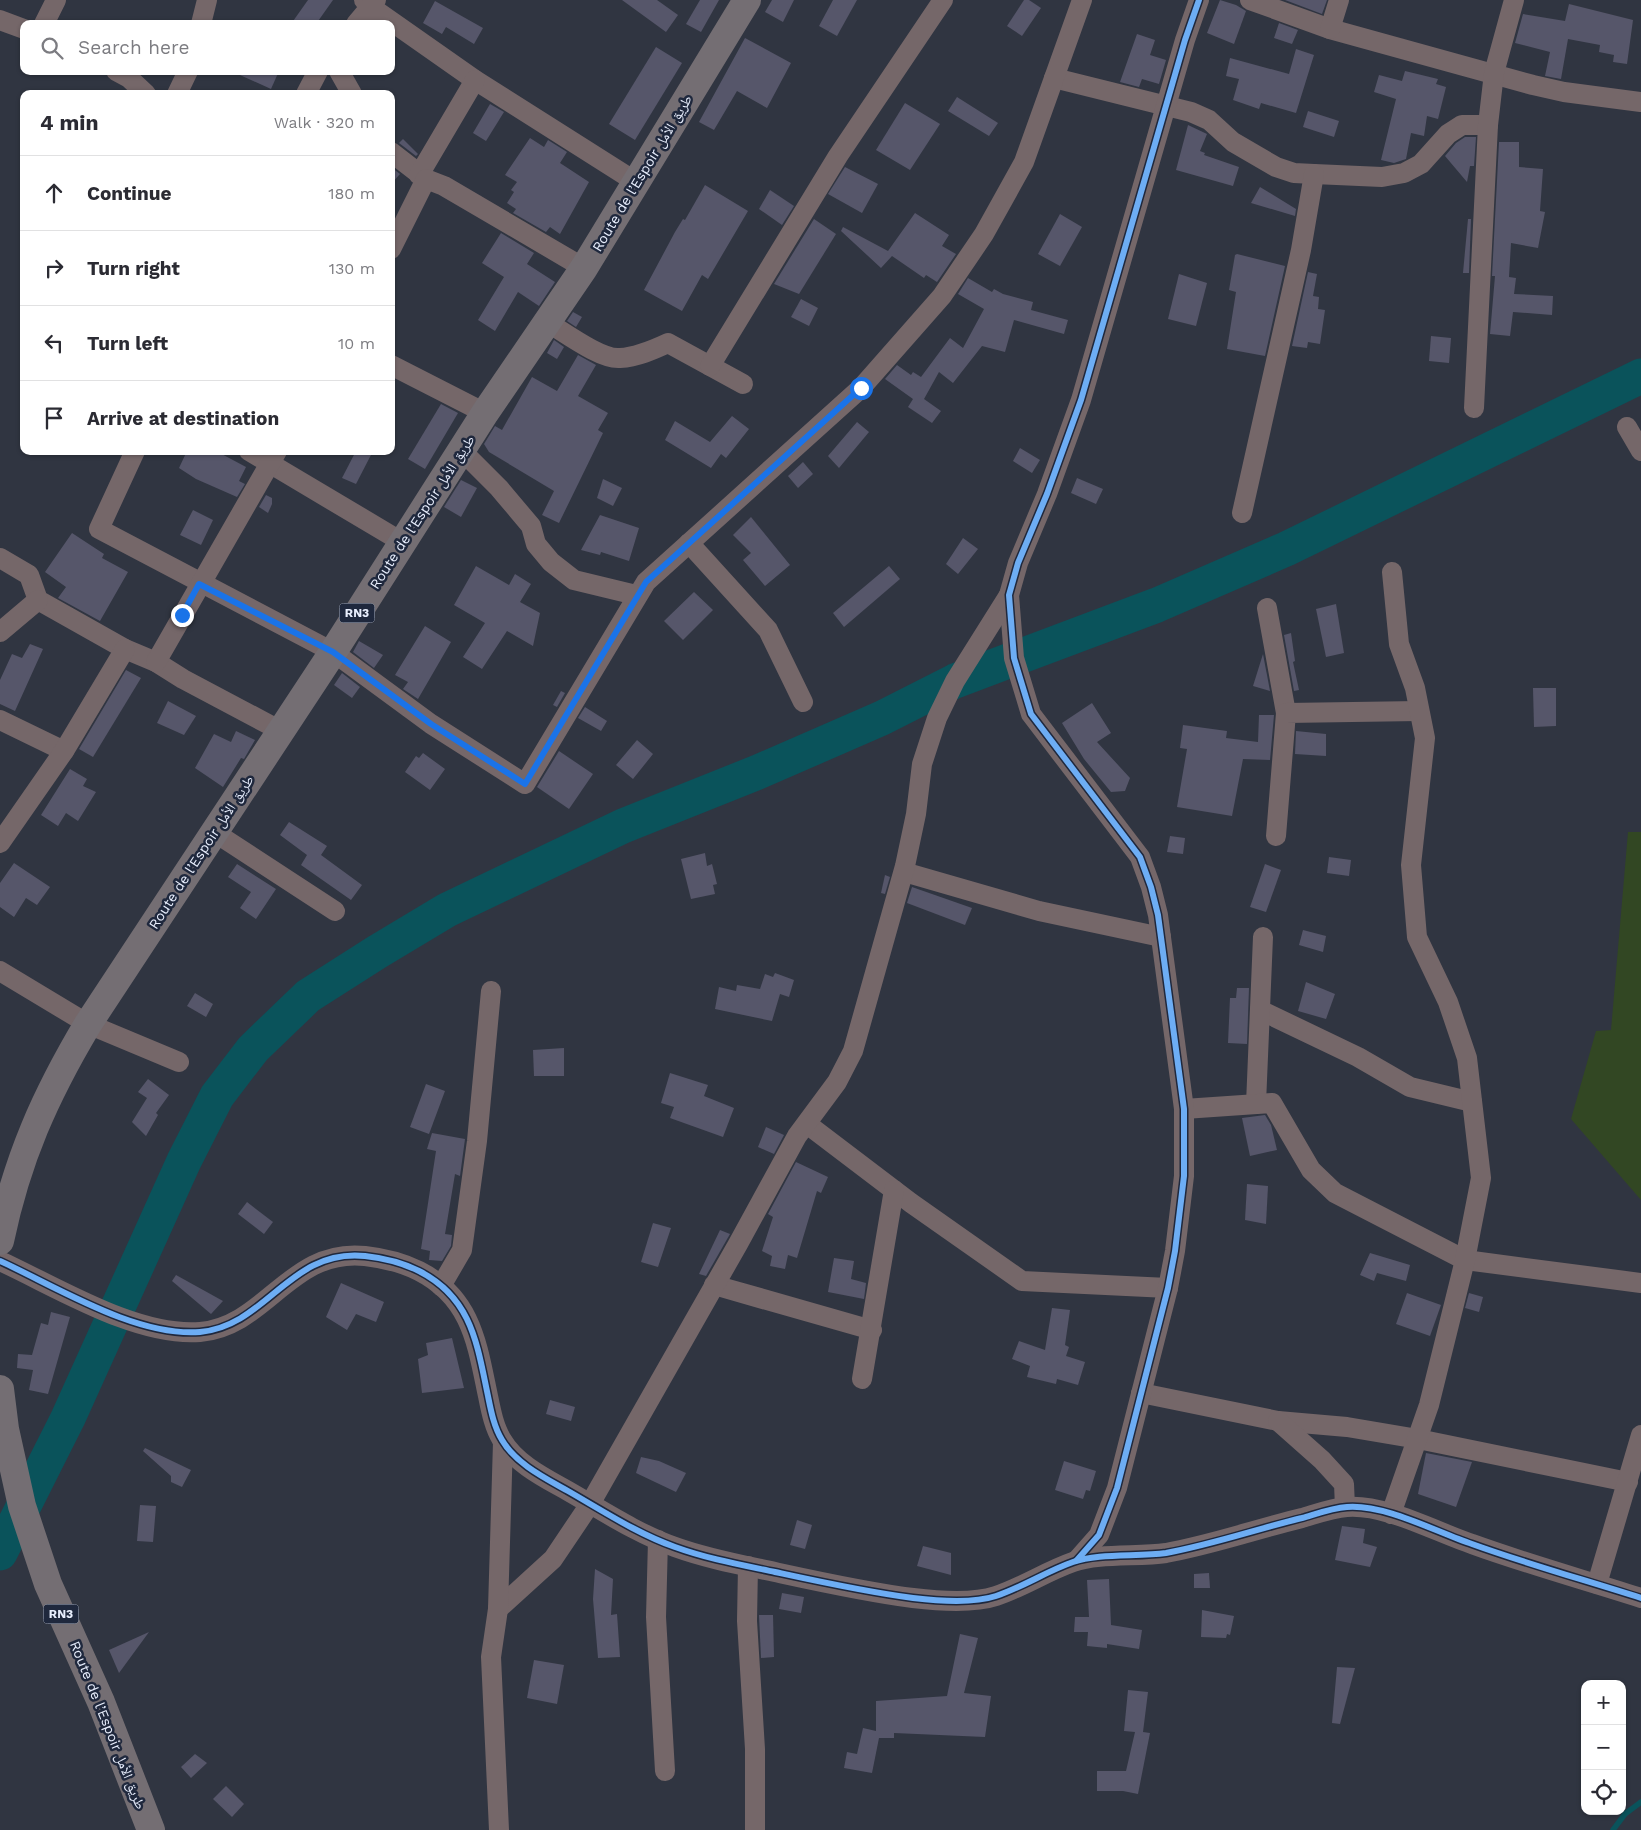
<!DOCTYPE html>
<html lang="en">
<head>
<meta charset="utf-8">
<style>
  body { margin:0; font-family:"Work Sans","Noto Naskh Arabic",sans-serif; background:#f7f7f7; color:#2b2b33 }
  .controls { position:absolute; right:15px; bottom:15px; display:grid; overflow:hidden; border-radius:10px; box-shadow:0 1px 4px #0004 }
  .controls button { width:45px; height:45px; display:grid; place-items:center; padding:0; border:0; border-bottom:1px solid #e1e1e2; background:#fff; color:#2b2b33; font:25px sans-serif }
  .stop { position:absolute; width:15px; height:15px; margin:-11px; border:4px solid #1a73e8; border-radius:50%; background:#fff }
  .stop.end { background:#1a73e8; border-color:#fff; box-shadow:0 1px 5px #0008 }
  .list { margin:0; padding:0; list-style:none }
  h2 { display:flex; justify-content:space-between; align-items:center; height:65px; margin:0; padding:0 20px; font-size:21px }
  h2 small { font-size:16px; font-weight:400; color:#7c7c81 }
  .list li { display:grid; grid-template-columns:32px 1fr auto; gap:15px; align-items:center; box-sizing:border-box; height:75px; padding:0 20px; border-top:1px solid #e1e1e2 }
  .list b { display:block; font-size:19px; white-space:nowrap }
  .list em { font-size:16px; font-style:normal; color:#7c7c81 }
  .icon { flex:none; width:28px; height:28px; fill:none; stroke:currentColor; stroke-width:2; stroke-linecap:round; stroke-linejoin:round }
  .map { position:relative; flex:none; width:1641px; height:1830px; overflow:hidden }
  .search { position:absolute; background:#fff; box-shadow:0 1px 4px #0004; left:20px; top:20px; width:375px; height:55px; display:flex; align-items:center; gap:12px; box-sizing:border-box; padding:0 18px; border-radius:10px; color:#7c7c81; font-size:19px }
  .panel { position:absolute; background:#fff; box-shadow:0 1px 4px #0004; left:20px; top:90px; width:375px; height:365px; border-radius:10px }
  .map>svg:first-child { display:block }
  .green { fill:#324723 }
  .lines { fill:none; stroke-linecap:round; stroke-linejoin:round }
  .stream { stroke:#0a535b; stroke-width:5.5 }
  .river { stroke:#0a535b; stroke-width:35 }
  .building { fill:#56566a }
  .street { stroke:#756769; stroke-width:20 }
  .highway { stroke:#746e73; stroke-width:28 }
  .cycleway-casing { stroke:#1f283d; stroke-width:9 }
  .cycleway { stroke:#6dadf4; stroke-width:6 }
  .route { stroke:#1a73e8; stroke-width:6 }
  .labels { text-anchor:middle; stroke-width:5; stroke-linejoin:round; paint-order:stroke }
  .shield { fill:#1f283d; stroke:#acb3c3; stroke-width:1 }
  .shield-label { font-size:12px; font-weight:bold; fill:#e8eefd }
  .street-label { font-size:14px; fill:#e8eefd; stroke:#1f283d }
</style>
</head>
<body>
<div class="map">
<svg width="1641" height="1830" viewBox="0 0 1641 1830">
  <rect width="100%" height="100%" fill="#303541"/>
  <!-- green -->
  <polygon class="green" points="1628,832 1641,832 1641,1200 1571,1119 1596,1031 1611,1030"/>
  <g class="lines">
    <!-- stream -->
    <polyline class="stream" points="1613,1830 1625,1814 1641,1802"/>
    <!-- river -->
    <polyline class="river" points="0,1553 68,1418 184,1161 217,1096 253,1049 308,996 377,952 447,910 623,826 758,772 882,718 955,681 1157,605 1286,549 1641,376"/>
  </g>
  <!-- building -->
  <g class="building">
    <polygon points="308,0 333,0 316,24 291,24"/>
    <polygon points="622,0 657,0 678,15 666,32"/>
    <polygon points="700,0 719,0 701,32 686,24"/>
    <polygon points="772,0 794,0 783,22 765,12"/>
    <polygon points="833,0 857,0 837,36 819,26"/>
    <polygon points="1024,0 1029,0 1041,8 1022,36 1007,26"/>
    <polygon points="1220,0 1236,5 1246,11 1234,44 1207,33"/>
    <polygon points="1285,0 1327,0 1322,14"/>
    <polygon points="435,1 483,28 474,44 446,27 442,34 423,23"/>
    <polygon points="1569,4 1633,20 1627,64 1613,62 1614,55 1599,52 1600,45 1568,39 1561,79 1545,76 1550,52 1515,43 1523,14 1565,21"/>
    <polygon points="1279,23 1298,30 1292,44 1274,38"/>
    <polygon points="1137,34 1155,40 1150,55 1166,60 1159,84 1142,79 1139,87 1120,82"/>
    <polygon points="745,38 791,63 767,108 737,91 714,130 699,122"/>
    <polygon points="656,47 682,63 635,140 609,124"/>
    <polygon points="1296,49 1314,55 1296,113 1261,103 1259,109 1233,100 1239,79 1226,76 1230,58 1289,74"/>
    <polygon points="231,71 279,71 271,89"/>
    <polygon points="1405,71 1438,79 1436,84 1446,87 1438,119 1427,116 1424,136 1411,133 1406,159 1394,163 1381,160 1396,99 1374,92 1379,75 1402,81"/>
    <polygon points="957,97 998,123 989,136 948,111"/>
    <polygon points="905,103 940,124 910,170 876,150"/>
    <polygon points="490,104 504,112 486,141 473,133"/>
    <polygon points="1308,111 1339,121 1334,137 1303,127"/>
    <polygon points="1188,125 1207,134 1200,151 1205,153 1204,155 1239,167 1233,186 1176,170"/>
    <polygon points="1465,137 1476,137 1474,166 1470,166 1467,182 1445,156 1456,143"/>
    <polygon points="530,138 544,147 548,140 567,152 560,163 589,182 560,234 550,227 546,232 513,213 516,209 507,203 514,192 511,190 517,182 505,175"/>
    <polygon points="403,139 418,154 416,156 399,143"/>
    <polygon points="1499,142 1519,142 1519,167 1543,169 1540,211 1545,212 1538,248 1511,243 1509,277 1516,278 1514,294 1553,296 1552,315 1513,312 1510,336 1490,334 1495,276 1492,276"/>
    <polygon points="391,167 400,174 391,184"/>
    <polygon points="845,167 878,184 862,213 828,194"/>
    <polygon points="705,185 748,211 708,279 702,275 682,311 644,290 675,232 683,219 685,220"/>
    <polygon points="1260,187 1296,209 1295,216 1251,203"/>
    <polygon points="770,190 794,206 782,225 759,209"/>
    <polygon points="915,213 949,235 942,246 956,254 937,282 926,275 924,278 892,256 881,268 841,231 843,227 888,251"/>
    <polygon points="1060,214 1082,227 1060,266 1038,254"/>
    <polygon points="814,219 836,234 799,294 774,284"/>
    <polygon points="1468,219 1471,219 1469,273 1463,273"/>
    <polygon points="501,233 534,253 527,264 555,282 539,306 518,292 495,331 478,320 504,277 482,263"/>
    <polygon points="1237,254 1285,266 1265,356 1227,349 1236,292 1229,290 1235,255"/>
    <polygon points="1308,272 1317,274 1313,296 1319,297 1318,309 1325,310 1320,344 1308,342 1307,348 1292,346"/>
    <polygon points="1179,274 1207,283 1196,326 1168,319"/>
    <polygon points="968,278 992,292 994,289 1003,294 1033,302 1031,310 1068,320 1064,334 1014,320 1005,352 982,346 953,383 939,372 924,399 941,411 932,423 908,407 913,399 885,379 897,365 911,375 913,372 921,377 950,338 963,348 984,309 958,294"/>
    <polygon points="801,299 818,308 809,326 791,317"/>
    <polygon points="573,312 582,317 576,327 567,321"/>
    <polygon points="1431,336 1451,338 1449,363 1429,361"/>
    <polygon points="554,340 564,347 557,359 547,353"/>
    <polygon points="578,355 596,365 578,396 608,413 598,430 603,433 559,523 542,515 554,491 489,452 484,444 495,426 502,430 532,377 557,391"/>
    <polygon points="441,404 458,413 425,469 408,459"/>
    <polygon points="732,416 749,429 726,458 721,454 711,468 665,440 675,421 710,442"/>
    <polygon points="857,422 869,432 839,468 828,456"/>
    <polygon points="1020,448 1040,460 1032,473 1013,461"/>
    <polygon points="187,451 216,451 246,467 239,481 245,484 237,497 196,479 179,468"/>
    <polygon points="356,451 373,451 356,484 342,478"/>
    <polygon points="803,462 813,474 798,488 788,476"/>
    <polygon points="1077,478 1103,489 1096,504 1071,493"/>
    <polygon points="603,479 622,488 613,506 597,498"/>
    <polygon points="461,480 477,488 461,517 444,507"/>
    <polygon points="266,495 272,498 272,504 268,513 259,507"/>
    <polygon points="193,510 213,520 201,545 180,535"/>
    <polygon points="600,515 639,528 629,561 601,552 600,555 581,550"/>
    <polygon points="751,517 790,565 765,586 743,560 751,553 733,535"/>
    <polygon points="72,533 104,554 102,558 128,572 100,621 58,598 66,587 45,572"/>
    <polygon points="963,538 978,549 958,574 946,564"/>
    <polygon points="476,566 509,585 515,574 531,584 520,602 540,613 533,646 507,631 482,669 463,657 485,623 454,605"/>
    <polygon points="889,566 900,579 844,627 833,613"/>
    <polygon points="694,592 713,610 683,640 664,621"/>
    <polygon points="1336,604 1344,653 1326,657 1316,609"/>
    <polygon points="425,626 451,642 418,699 403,689 408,682 395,675"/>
    <polygon points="1291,633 1295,661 1293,662 1299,690 1294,691 1284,635"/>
    <polygon points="359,641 383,655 374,668 353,652"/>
    <polygon points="30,644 43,649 15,711 0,704 0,680 12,654 22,658"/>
    <polygon points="1263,654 1270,691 1253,686"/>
    <polygon points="126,670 141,678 93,757 79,749"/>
    <polygon points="342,673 360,687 352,698 334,685"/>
    <polygon points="1533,688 1556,688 1556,726 1534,727"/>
    <polygon points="561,691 565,693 557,707 553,705"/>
    <polygon points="168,701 196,716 184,735 157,723"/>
    <polygon points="1092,703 1111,733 1097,742 1130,778 1125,791 1111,792 1084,759 1062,723"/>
    <polygon points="585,707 607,721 601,731 578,718"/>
    <polygon points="1259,715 1274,715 1270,760 1243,759 1232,816 1177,807 1187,749 1180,748 1183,725 1227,731 1226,738 1258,742"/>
    <polygon points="236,731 255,740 244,759 241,758 223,787 195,768 214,734 231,742"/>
    <polygon points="1296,731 1326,734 1326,756 1295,754"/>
    <polygon points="637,740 653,754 633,779 616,765"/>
    <polygon points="559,751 593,774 569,809 537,787"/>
    <polygon points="423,753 445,769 430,790 405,772 416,756 419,758"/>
    <polygon points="70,769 87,779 83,786 96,792 78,821 66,813 58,826 41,815"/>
    <polygon points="289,822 327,846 321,855 362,885 351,900 301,865 307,855 280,835"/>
    <polygon points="1170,836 1185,838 1183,854 1167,852"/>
    <polygon points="705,853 707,866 712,864 717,884 713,885 715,894 691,899 681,859"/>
    <polygon points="1329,857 1351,860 1349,876 1327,873"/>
    <polygon points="14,863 50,887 37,905 26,898 14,917 0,907 0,883"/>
    <polygon points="237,864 276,889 256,919 240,908 251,892 228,877"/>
    <polygon points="1265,864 1281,870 1266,912 1250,907"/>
    <polygon points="885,875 890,877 885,894 881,893"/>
    <polygon points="912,887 972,908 965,925 907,903"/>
    <polygon points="1303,930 1326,936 1323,952 1299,945"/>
    <polygon points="775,973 794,980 789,997 780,994 772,1021 715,1009 719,987 736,991 737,985 760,989 765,974 773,977"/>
    <polygon points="1306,982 1335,994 1326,1019 1298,1011"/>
    <polygon points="1237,988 1249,988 1247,1044 1228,1043 1230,998 1236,998"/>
    <polygon points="195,993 213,1004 206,1017 187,1006"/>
    <polygon points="564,1048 564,1076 534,1076 533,1050"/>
    <polygon points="670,1073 708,1085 704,1096 734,1108 723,1137 670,1118 674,1107 661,1103"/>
    <polygon points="148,1079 169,1095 156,1113 158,1115 146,1136 132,1122 147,1098 138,1092"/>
    <polygon points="426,1084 445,1091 429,1134 410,1127"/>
    <polygon points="1265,1115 1271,1125 1277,1150 1250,1156 1242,1118"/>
    <polygon points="766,1127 784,1135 774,1154 758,1147"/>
    <polygon points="432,1133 465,1139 460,1176 455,1174 445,1234 452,1235 451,1246 442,1261 429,1260 430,1251 421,1249 436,1151 427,1149"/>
    <polygon points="796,1162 828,1177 821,1193 817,1191 797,1258 788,1255 785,1269 770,1266 772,1256 762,1251 773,1217 768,1214"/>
    <polygon points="1247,1184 1268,1186 1266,1224 1245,1220"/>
    <polygon points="247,1202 273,1222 264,1234 238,1214"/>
    <polygon points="653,1223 671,1228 658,1267 641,1262"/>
    <polygon points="720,1230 730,1234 706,1276 699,1274"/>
    <polygon points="1370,1253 1410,1265 1406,1281 1377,1273 1374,1281 1360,1275"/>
    <polygon points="834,1258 854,1261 851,1279 866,1283 864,1299 828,1292"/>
    <polygon points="176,1275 223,1301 211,1314 172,1281"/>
    <polygon points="341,1283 384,1302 376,1322 356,1314 347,1330 326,1317"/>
    <polygon points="1407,1293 1441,1305 1430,1336 1396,1324"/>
    <polygon points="1469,1293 1483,1297 1479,1312 1465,1308"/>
    <polygon points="1052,1308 1070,1310 1065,1345 1069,1347 1066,1356 1085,1362 1078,1385 1057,1379 1056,1384 1027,1377 1030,1366 1012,1359 1019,1341 1045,1350"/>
    <polygon points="51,1312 70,1317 48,1394 29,1390 33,1370 17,1368 18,1354 32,1355 41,1323 48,1325"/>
    <polygon points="452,1338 464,1388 422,1393 418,1359 428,1355 426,1343"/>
    <polygon points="550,1400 575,1407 571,1421 546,1414"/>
    <polygon points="145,1448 191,1470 182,1487 171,1482 171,1476 143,1451"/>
    <polygon points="1426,1453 1472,1462 1456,1507 1418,1494"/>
    <polygon points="641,1457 659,1461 686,1473 676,1492 636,1473"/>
    <polygon points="1064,1461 1096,1471 1090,1491 1086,1490 1083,1499 1055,1490"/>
    <polygon points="140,1505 156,1506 153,1542 137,1541"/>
    <polygon points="797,1520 812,1525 805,1549 790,1545"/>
    <polygon points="1342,1526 1365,1529 1363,1543 1377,1547 1370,1567 1335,1560"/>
    <polygon points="923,1546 951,1553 951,1575 917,1566"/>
    <polygon points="595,1569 613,1579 611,1615 617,1614 620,1657 598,1658 593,1599"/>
    <polygon points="1209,1573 1210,1588 1194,1588 1194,1574"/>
    <polygon points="1109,1579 1111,1625 1142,1630 1139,1649 1107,1644 1107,1648 1087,1646 1088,1632 1074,1632 1075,1617 1089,1617 1087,1580"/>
    <polygon points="782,1593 804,1597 801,1613 779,1609"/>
    <polygon points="1202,1610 1234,1616 1230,1635 1227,1634 1226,1638 1201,1637"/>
    <polygon points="759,1615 773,1615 774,1657 761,1658"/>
    <polygon points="149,1632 119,1673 109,1650"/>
    <polygon points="960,1634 978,1638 964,1693 991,1696 985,1737 894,1733 894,1738 879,1738 872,1773 844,1768 847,1752 857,1754 863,1728 876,1731 876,1701 947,1696"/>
    <polygon points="534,1660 564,1665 557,1704 527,1698"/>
    <polygon points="1337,1667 1355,1668 1340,1724 1332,1723"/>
    <polygon points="1128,1690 1148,1692 1143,1732 1150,1733 1138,1794 1123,1791 1097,1791 1097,1771 1126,1771 1135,1732 1124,1731"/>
    <polygon points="195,1754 207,1763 191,1778 181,1767"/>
    <polygon points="226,1786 244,1804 232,1817 213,1799"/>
  </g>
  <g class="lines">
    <!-- street -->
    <g class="street">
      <polyline points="364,0 371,7 475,80 636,182"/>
      <polyline points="1250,0 1330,29 1533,85 1564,92 1641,102"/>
      <polyline points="0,20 24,29"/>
      <polyline points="44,24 56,0"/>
      <polyline points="201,24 207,0"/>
      <polyline points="356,24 376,0"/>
      <polyline points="1330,29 1339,0"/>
      <polyline points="116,71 129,78 146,94"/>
      <polyline points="339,71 352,94"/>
      <polyline points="1054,78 1191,112 1209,120 1233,142 1276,167 1294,173 1314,174 1382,177 1404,173 1421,164 1448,134 1462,125 1488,125"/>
      <polyline points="177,94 188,71"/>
      <polyline points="306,94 318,71"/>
      <polyline points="391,152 426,179"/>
      <polyline points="419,175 475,80"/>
      <polyline points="391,249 426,179 444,186 584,268"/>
      <path d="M547,322C564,332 601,360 620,358C637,357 653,350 668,343L743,384"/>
      <polyline points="391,365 485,413"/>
      <polyline points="710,366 838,156 943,0"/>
      <polyline points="1474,408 1488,125 1494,73 1514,0"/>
      <polyline points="1627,427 1641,451"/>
      <polyline points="135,451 99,529 333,652 431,724 525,784 646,582 861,388 942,296 984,234 1024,162 1082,0"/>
      <polyline points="249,451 402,542"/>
      <polyline points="462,451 499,488 531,526 536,544 551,562 574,580 636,595"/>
      <polyline points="1242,513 1301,250 1314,174"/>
      <polyline points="689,543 768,630 803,702"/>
      <polyline points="0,558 29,575 38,600 125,649 156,662 183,679 281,731"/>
      <polyline points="1267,608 1286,713"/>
      <polyline points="0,632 38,600"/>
      <polyline points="156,662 277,451"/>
      <polyline points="0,720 64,751"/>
      <polyline points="214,832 335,911"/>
      <polyline points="1276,836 1286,713 1419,711"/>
      <polyline points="0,843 64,751 125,649"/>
      <polyline points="904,872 1039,911 1161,937"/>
      <polyline points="0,971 88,1024 179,1062"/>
      <polyline points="1260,1010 1358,1057 1410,1087 1472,1102"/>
      <polyline points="1256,1104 1263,937"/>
      <polyline points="1184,1109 1272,1103 1311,1170 1335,1193 1465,1260 1641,1283"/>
      <polyline points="807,1124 911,1203 1022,1281 1168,1288"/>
      <path d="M0,1261C57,1287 136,1337 200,1332C267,1326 290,1248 365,1256C383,1258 403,1263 419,1271C472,1298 477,1344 488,1396C491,1411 494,1427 502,1440C516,1464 545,1478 568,1491C603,1511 638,1534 675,1547C708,1559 742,1565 775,1572C821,1582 866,1592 913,1598C938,1601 972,1604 996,1596C1023,1587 1047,1571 1073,1562C1098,1553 1138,1557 1166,1553C1211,1545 1257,1529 1302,1518C1316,1514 1332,1508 1347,1507C1385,1504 1436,1532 1472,1544C1527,1564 1585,1580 1641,1598"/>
      <polyline points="714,1285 872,1330"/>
      <polyline points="441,1286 462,1250 477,1141 491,991"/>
      <polyline points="862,1379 894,1190"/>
      <polyline points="1141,1393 1278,1421 1347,1427 1418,1439 1628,1482"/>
      <polyline points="1278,1421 1322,1460 1344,1484 1345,1507"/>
      <polyline points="1391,1514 1429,1405 1465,1260 1481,1178 1467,1058 1448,1002 1417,937 1411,865 1425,738 1415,688 1399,644 1392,572"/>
      <polyline points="658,1540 656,1617 665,1771"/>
      <polyline points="1077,1560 1099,1535 1117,1488 1168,1288 1175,1251 1184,1176 1184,1109 1158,915 1151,887 1140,857 1031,714 1014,658 1009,595 1018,563 1047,494 1081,400 1185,40 1199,0"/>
      <polyline points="748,1566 747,1621 755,1749 755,1830"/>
      <polyline points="1597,1584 1641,1435"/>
      <polyline points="498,1609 553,1559 590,1504 738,1244 797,1136 837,1082 853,1051 905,866 916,814 922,764 937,718 955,681 1009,595"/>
      <polyline points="499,1830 491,1657 498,1609 503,1442"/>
    </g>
    <!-- highway -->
    <g class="highway">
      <path d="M0,1241C17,1159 45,1096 88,1024L333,652L485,413L584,268L747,0"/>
      <polyline points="0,1389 5,1429 22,1506 48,1584 101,1702 151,1830"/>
    </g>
    <!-- cycleway casing -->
    <g class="cycleway-casing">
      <g id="cycleway">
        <path d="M0,1261C57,1287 136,1337 200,1332C267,1326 290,1248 365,1256C383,1258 403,1263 419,1271C472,1298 477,1344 488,1396C491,1411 494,1427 502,1440C516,1464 545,1478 568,1491C603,1511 638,1534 675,1547C708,1559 742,1565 775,1572C821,1582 866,1592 913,1598C938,1601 972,1604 996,1596C1023,1587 1047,1571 1073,1562C1098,1553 1138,1557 1166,1553C1211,1545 1257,1529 1302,1518C1316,1514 1332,1508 1347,1507C1385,1504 1436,1532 1472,1544C1527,1564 1585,1580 1641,1598"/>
        <polyline points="1077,1560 1099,1535 1117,1488 1168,1288 1175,1251 1184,1176 1184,1109 1158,915 1151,887 1140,857 1031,714 1014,658 1009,595 1018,563 1047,494 1081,400 1185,40 1199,0"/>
      </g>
    </g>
    <!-- cycleway -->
    <use href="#cycleway" class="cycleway"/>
  </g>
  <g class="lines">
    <!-- route -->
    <polyline class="route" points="182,615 199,584 333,652 431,724 525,784 646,582 861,388"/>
  </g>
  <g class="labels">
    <!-- shield labels -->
    <g class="shield">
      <rect x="339.5" y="603.5" width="35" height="19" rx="4"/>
      <rect x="43.5" y="1604.5" width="35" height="19" rx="4"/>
    </g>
    <g class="shield-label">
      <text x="357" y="617">RN3</text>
      <text x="61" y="1618">RN3</text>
    </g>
    <!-- street labels -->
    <g class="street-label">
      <text transform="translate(642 173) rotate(-59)" y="5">Route de l’Espoir طريق الأمل</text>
      <text transform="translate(422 512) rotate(-57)" y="5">Route de l’Espoir طريق الأمل</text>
      <text transform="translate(201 852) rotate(-57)" y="5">Route de l’Espoir طريق الأمل</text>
      <text transform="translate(108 1725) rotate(68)" y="5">Route de l’Espoir طريق الأمل</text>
    </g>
  </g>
</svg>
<div class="controls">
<button>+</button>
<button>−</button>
<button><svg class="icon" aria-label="locate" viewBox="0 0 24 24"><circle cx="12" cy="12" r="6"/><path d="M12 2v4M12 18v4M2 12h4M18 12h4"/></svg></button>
</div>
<div class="stop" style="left:861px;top:388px"></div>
<div class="stop end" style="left:182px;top:615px"></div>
<div class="search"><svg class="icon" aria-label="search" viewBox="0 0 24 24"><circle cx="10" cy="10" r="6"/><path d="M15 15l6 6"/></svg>Search here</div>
<section class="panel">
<h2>4 min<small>Walk · 320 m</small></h2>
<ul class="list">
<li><svg class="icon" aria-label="ahead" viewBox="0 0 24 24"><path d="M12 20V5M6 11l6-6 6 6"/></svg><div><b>Continue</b></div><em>180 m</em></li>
<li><svg class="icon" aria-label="right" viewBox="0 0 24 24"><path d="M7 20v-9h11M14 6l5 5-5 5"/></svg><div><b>Turn right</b></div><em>130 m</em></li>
<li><svg class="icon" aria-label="left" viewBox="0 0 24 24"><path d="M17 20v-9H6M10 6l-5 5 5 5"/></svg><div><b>Turn left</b></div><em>10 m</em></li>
<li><svg class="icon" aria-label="arrive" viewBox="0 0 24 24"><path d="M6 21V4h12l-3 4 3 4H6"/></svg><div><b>Arrive at destination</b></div></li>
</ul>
</section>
</div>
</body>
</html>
